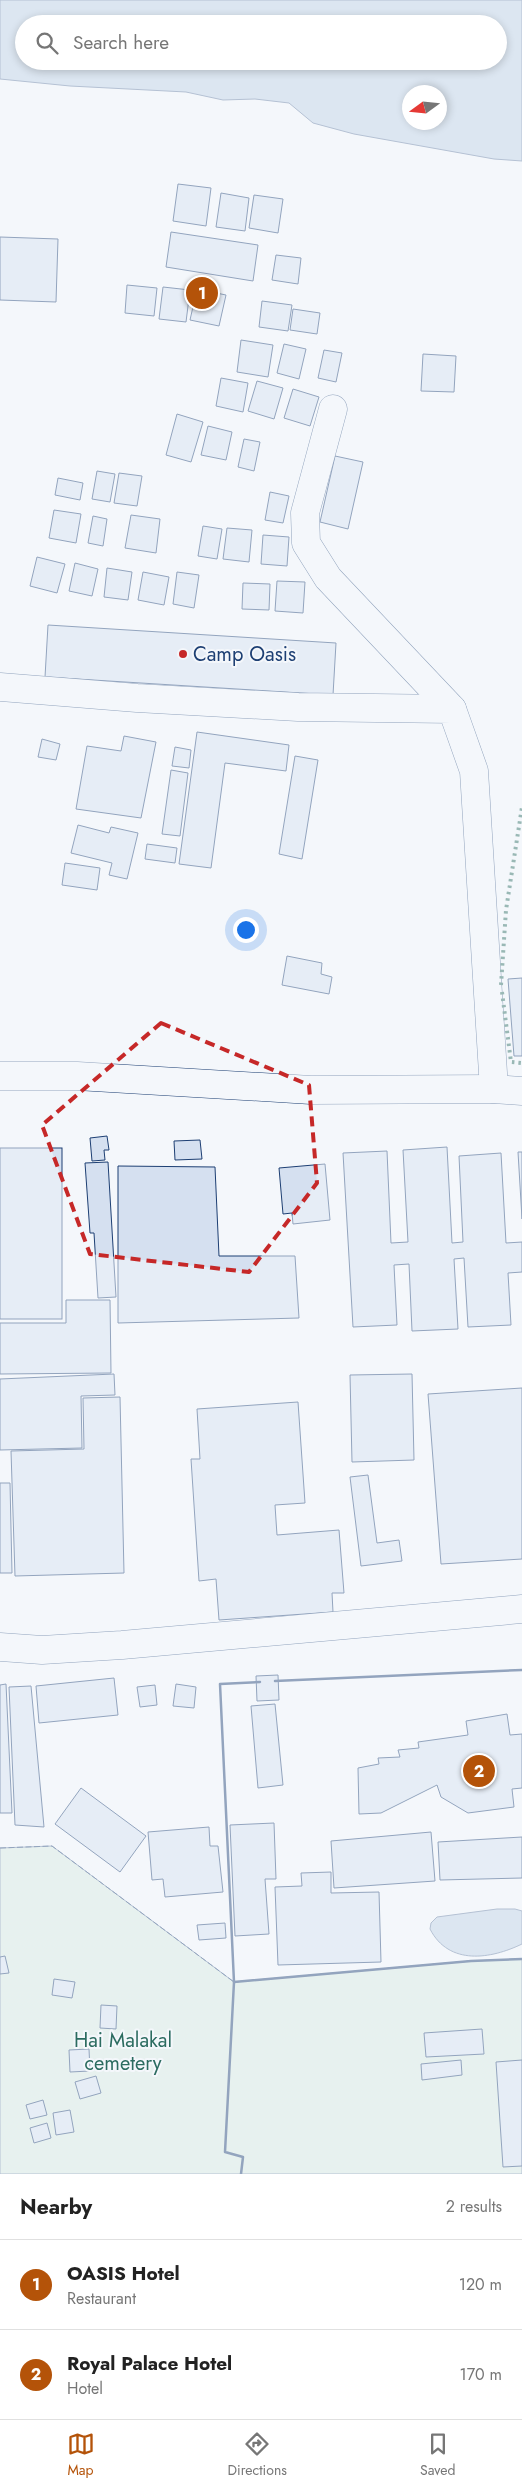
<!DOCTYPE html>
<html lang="en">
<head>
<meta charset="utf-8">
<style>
  body { margin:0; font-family:Jost,sans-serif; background:#f2f2f2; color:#222 }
  .compass { position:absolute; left:402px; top:85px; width:45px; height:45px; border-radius:50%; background:#fff; box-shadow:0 2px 8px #0003; rotate:255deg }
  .you { position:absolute; left:245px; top:929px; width:18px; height:18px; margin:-12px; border:4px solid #fff; border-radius:50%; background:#1a73e8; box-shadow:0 0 0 8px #1a73e833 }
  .badge { display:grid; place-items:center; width:32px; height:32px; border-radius:50%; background:#b45309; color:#fff; font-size:16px; font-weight:700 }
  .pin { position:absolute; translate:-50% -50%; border:2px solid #fff; box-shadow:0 1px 5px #0006 }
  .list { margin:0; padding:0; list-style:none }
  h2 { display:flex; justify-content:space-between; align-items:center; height:65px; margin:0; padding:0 20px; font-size:21px }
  h2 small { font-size:16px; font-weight:400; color:#767676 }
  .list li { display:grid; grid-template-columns:32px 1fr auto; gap:15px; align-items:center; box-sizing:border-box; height:90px; padding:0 20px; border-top:1px solid #e0e0e0 }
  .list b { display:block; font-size:19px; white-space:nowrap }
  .list p { margin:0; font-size:16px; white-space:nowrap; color:#767676 }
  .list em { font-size:16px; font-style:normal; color:#767676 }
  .icon { flex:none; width:28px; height:28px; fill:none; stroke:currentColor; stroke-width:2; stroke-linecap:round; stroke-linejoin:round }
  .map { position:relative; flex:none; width:522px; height:2174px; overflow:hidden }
  .search { position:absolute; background:#fff; box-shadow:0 2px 8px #0003; left:15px; right:15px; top:15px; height:55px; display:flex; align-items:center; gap:12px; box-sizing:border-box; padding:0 18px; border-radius:28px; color:#767676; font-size:19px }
  .sheet { height:245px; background:#fff }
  nav { display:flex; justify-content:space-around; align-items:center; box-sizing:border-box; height:70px; border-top:1px solid #e0e0e0; background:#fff; font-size:14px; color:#767676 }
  nav a { display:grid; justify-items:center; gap:2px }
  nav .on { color:#b45309 }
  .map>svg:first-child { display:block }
  .green { fill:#d7e8df; stroke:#687fa3 }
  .water { fill:#bed0e5; stroke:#687fa3; fill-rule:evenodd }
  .building { fill:#d5e0f0; stroke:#1d3f73 }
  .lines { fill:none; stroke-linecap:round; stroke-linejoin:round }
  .minor-casing { stroke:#1d3f73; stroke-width:29 }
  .minor { stroke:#f4f7fb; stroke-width:28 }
  .hedge { stroke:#2c6c60; stroke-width:4; stroke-dasharray:2.5 4; stroke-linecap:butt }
  .fence { stroke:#1d3f73; stroke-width:1; stroke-dasharray:6 2.5; stroke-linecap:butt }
  .wall { stroke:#1d3f73; stroke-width:2.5 }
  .marked { fill:none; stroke:#c62828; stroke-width:4; stroke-dasharray:10 6; stroke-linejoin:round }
  .poi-dot { fill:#c62828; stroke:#f4f7fb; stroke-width:2 }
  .labels { text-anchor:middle; stroke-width:4; stroke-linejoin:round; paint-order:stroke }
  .poi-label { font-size:20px; fill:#1d3f73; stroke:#f4f7fb; text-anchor:start }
  .park-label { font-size:20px; fill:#2c6c60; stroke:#f4f7fb }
</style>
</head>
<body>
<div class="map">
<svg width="522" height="2174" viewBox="0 0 522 2174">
  <rect width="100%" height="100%" fill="#f4f7fb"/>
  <!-- green -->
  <polygon class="green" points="52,1846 234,1982 471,1961 522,1959 522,2174 0,2174 0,1848"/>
  <!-- water -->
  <g class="water">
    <path d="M0,0H522V161L494,159L354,134L313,123L289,103L255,99L223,100L186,92L70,86L0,79ZM24,24H498V61H24ZM410,92H440V122H410Z"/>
    <path d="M497,1909H515L522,1911V1944C491,1959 449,1966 430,1929L431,1923L437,1917Z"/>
  </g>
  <!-- building -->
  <g class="building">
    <polygon points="178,184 211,188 206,226 173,221"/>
    <polygon points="221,193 249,198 245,231 216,227"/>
    <polygon points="254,195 283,199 278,233 249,228"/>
    <polygon points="171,232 258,245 253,281 166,267"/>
    <polygon points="0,237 58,239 56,302 0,300"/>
    <polygon points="276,255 301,258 298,284 272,280"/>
    <polygon points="127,285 157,288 154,316 125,313"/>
    <polygon points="163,287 190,290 186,322 159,319"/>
    <polygon points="197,289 226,295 219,326 190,320"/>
    <polygon points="262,301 292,305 288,331 259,327"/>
    <polygon points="293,309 320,313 317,334 290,330"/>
    <polygon points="241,340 273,345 268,377 237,372"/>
    <polygon points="284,344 306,349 299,379 277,373"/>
    <polygon points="324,350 342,353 336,382 318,378"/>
    <polygon points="423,354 456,356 454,392 421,391"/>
    <polygon points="221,378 248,383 243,412 216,406"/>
    <polygon points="257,381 283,388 274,419 248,411"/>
    <polygon points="293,389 319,397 310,426 284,418"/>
    <polygon points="177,414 203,422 191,462 166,455"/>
    <polygon points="208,426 232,432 226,460 201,455"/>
    <polygon points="244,439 260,442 254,471 238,467"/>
    <polygon points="335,456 363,462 348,529 320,522"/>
    <polygon points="97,471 115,474 110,502 92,499"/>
    <polygon points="119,473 142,476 137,506 114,503"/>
    <polygon points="58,478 83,483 80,500 55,495"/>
    <polygon points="270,492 289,496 283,523 265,520"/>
    <polygon points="54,510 81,514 76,543 49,538"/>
    <polygon points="131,515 160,519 156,553 125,548"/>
    <polygon points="93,516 107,519 103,546 88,543"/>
    <polygon points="203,526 222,529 217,559 198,556"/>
    <polygon points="227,528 252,530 249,562 223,559"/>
    <polygon points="263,535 289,537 287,566 261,564"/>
    <polygon points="37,557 65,564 57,593 30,586"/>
    <polygon points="75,563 98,569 92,596 69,591"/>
    <polygon points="107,568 132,572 128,600 104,597"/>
    <polygon points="143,572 169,577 164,605 138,600"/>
    <polygon points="177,572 199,575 194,608 173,604"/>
    <polygon points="277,581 305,582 303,613 275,611"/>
    <polygon points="243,583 270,584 269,610 242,609"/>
    <polygon points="48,625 336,643 333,695 45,677"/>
    <polygon points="197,732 289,745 286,771 225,763 211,868 179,864"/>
    <polygon points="124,736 156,742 141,818 76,809 87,746 121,751"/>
    <polygon points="42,739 60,744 56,760 38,757"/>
    <polygon points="175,747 191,750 189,768 172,766"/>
    <polygon points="295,756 318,760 302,859 279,854"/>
    <polygon points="171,770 188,773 180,836 162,834"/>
    <polygon points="78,825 109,833 111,827 138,833 127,879 109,875 112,863 71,853"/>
    <polygon points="147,844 177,848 175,863 145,859"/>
    <polygon points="65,863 100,868 97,890 62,885"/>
    <polygon points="287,956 322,963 321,974 332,977 329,994 282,985"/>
    <polygon points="522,978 522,1056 514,1056 508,979"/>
    <polygon points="107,1136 109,1150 104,1150 105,1160 92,1161 90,1138"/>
    <polygon points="200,1140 202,1159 175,1160 174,1141"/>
    <polygon points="447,1147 452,1243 463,1242 459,1156 501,1153 506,1243 522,1242 522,1272 508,1273 511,1325 468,1327 464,1258 454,1259 458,1329 412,1331 409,1264 394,1265 397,1325 353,1327 343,1153 387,1151 391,1243 408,1242 403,1150"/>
    <rect x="0" y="1148" width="62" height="171"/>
    <polygon points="518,1152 522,1152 522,1219"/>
    <polygon points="108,1162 116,1297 98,1298 94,1233 90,1233 85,1163"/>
    <polygon points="325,1164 330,1220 293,1224 292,1213 283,1214 279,1168"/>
    <polygon points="118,1166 215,1167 219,1256 295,1256 299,1318 118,1323"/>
    <polygon points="66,1300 110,1300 111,1373 0,1374 0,1323 66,1323"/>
    <polygon points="114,1374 115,1395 81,1396 82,1448 0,1450 0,1379"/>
    <polygon points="412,1374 414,1460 352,1462 350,1375"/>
    <polygon points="522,1388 522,1559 441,1564 428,1394"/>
    <polygon points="120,1397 124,1573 15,1576 11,1451 84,1449 83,1398"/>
    <polygon points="298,1402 305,1503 275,1505 277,1535 339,1530 344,1593 332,1593 333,1612 219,1620 216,1579 199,1581 191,1459 200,1459 197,1409"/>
    <polygon points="368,1475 377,1543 399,1540 402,1561 361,1566 350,1477"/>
    <polygon points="0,1483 10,1483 12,1573 0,1573"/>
    <polygon points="278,1675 279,1700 257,1701 256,1676"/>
    <polygon points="114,1678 118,1715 39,1723 36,1686"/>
    <polygon points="6,1684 12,1813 0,1813 0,1685"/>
    <polygon points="176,1684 196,1687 194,1708 173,1706"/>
    <polygon points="155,1685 157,1705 140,1707 137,1687"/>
    <polygon points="31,1686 44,1827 15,1825 9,1687"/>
    <polygon points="275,1704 283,1785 258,1788 251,1706"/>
    <polygon points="507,1714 510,1735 522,1734 522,1788 512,1789 514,1807 468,1813 441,1797 437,1785 381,1813 359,1814 358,1768 379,1764 378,1758 400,1757 398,1750 419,1748 418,1742 468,1735 466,1721"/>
    <polygon points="81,1788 146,1836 120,1872 55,1824"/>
    <polygon points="274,1823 276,1879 265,1879 269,1934 235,1936 230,1825"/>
    <polygon points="209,1827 210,1846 218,1846 223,1892 165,1897 163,1879 152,1880 148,1832"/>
    <polygon points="431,1832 435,1881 334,1888 331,1841"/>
    <polygon points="522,1837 522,1878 440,1880 438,1842"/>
    <polygon points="331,1872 331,1893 379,1892 381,1962 278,1965 275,1887 302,1886 301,1873"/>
    <polygon points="225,1923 226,1938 199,1940 197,1925"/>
    <polygon points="5,1956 9,1973 0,1974 0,1957"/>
    <polygon points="54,1979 75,1982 72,1998 52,1995"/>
    <polygon points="101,2005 117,2006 116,2029 100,2028"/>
    <polygon points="482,2029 484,2054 426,2057 424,2033"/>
    <polygon points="89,2049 90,2071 70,2072 69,2050"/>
    <polygon points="461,2060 462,2075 422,2080 421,2064"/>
    <polygon points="522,2060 522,2166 503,2167 496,2062"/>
    <polygon points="96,2076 101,2093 80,2099 75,2082"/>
    <polygon points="43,2100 47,2115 30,2119 26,2105"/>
    <polygon points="70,2110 74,2132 56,2135 53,2113"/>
    <polygon points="47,2123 51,2138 34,2143 30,2128"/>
  </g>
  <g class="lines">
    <!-- minor casing -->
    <g class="minor-casing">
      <g id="minor">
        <polyline points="333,409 305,513 306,543 328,578 452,709"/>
        <polyline points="0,687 137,698 298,707 452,709 474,771 494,1089"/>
        <polyline points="0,1076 77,1076 311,1090 494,1089 522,1091"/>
        <polyline points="0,1647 42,1650 122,1645 522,1609"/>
      </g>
    </g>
    <!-- minor -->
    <use href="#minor" class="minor"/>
    <!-- hedge -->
    <g class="hedge">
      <polyline points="501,985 506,910 522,807"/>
      <polyline points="502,992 511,1062 522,1063"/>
    </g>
    <!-- fence -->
    <polyline class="fence" points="0,1848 52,1846 234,1982 471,1961 522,1959"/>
    <!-- wall -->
    <g class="wall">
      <polyline points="275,1681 522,1670"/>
      <polyline points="234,1982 471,1961 522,1959"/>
      <polyline points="241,2174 243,2157 225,2152 234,1982 220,1684 260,1682"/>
    </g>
  </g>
  <!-- marked area -->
  <path d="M0 0H522V2174H0ZM161,1023L309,1085L317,1183L249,1272L90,1254L42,1125Z" fill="#f4f7fb" fill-opacity=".55" fill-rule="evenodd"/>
  <path class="marked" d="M161,1023L309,1085L317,1183L249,1272L90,1254L42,1125Z"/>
  <!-- markers -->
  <circle class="poi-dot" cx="183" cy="654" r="5"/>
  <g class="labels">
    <!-- poi labels -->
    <g class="poi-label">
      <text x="193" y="661">Camp Oasis</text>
    </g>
    <!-- park labels -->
    <g class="park-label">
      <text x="123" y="2047">Hai Malakal<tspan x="123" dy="23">cemetery</tspan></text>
    </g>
  </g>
</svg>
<svg class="compass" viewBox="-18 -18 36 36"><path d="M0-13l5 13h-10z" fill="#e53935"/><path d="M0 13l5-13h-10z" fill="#767676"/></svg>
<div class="you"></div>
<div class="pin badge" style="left:202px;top:293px">1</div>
<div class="pin badge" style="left:479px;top:1771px">2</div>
<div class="search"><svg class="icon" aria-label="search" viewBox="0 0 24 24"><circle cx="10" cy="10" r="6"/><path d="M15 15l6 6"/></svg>Search here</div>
</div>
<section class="sheet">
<h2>Nearby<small>2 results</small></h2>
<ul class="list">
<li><span class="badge">1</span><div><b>OASIS Hotel</b><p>Restaurant</p></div><em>120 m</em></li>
<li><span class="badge">2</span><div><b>Royal Palace Hotel</b><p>Hotel</p></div><em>170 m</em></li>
</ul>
</section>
<nav>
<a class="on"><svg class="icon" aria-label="map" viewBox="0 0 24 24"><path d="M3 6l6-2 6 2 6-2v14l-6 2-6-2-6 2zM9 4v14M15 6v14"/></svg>Map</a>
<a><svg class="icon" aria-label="directions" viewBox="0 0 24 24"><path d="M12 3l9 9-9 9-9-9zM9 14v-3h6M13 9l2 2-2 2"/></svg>Directions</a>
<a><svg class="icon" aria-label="saved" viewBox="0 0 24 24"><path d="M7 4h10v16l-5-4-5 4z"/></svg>Saved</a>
</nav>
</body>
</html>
